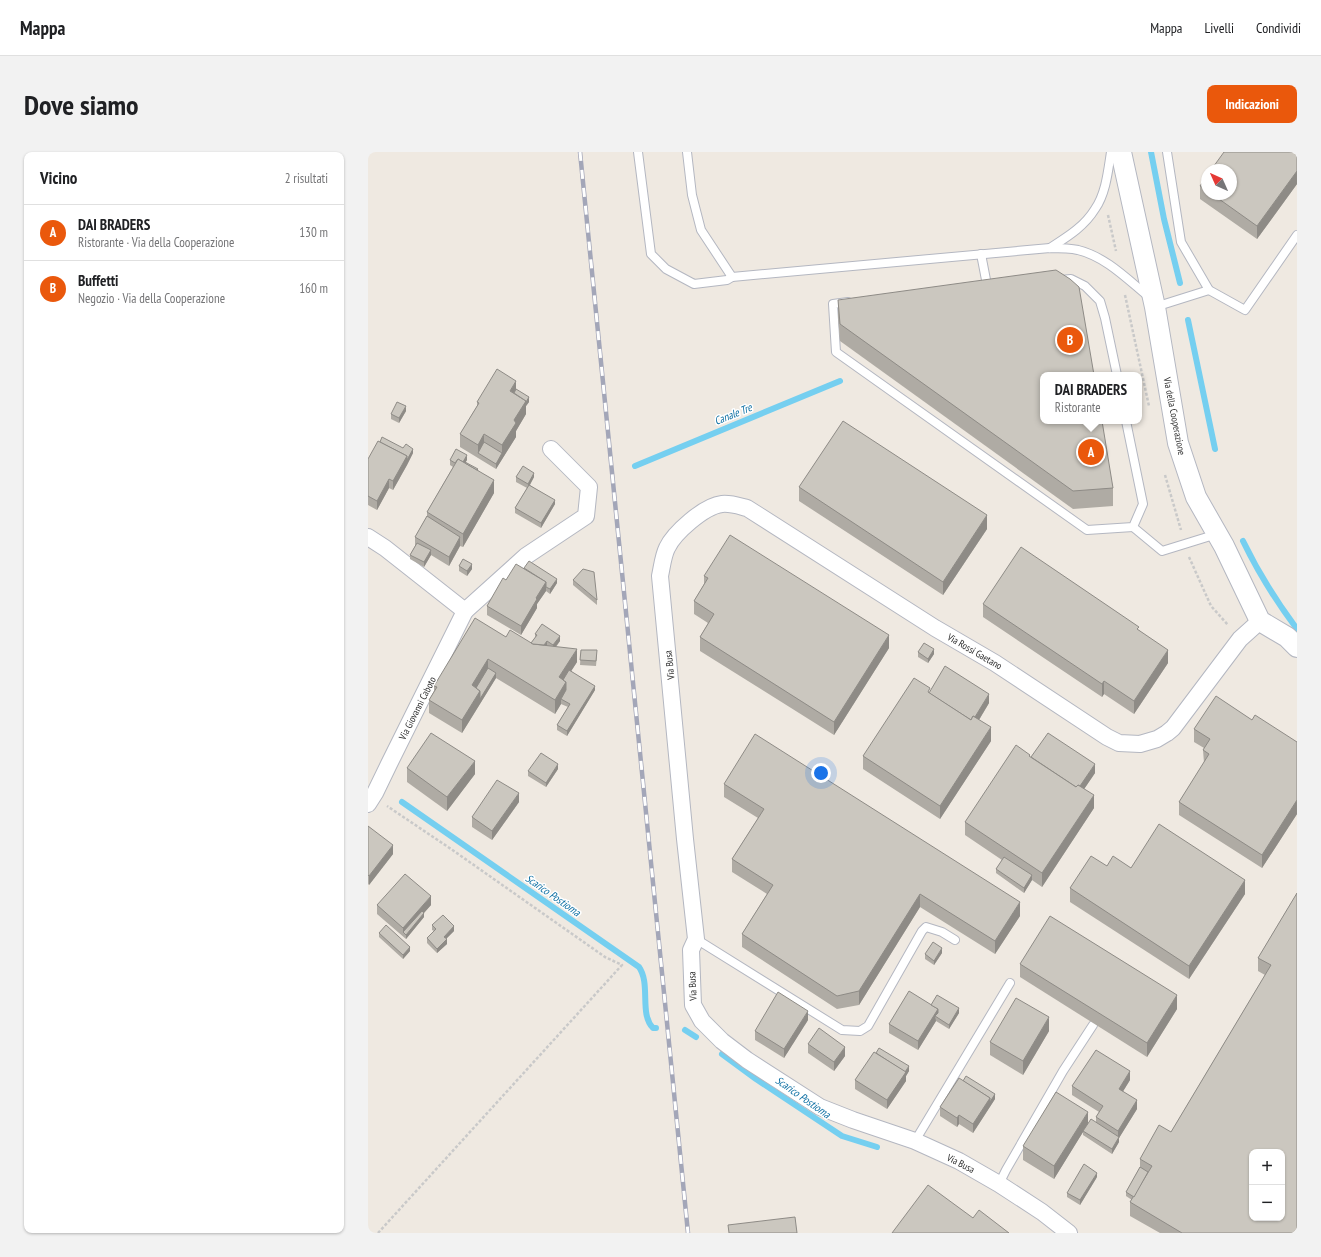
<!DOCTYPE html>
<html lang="it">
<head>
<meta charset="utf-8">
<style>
  body { margin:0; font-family:"PT Sans Narrow",sans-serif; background:#f2f2f2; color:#202124 }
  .controls { position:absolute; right:12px; bottom:12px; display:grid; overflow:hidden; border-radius:8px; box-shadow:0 1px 3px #0004 }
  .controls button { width:36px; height:36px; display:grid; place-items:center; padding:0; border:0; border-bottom:1px solid #e0e0e0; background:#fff; color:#202124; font:20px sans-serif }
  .compass { position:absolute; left:833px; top:12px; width:36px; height:36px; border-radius:50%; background:#fff; box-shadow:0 1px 3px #0004; rotate:315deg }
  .you { position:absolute; left:453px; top:621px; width:14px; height:14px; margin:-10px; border:3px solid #fff; border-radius:50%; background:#1a73e8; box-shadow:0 0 0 6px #1a73e833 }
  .badge { display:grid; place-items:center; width:26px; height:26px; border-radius:50%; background:#ea580c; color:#fff; font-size:13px; font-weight:700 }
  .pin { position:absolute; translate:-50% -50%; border:2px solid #fff; box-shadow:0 1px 4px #0006 }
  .popup { position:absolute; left:672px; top:220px; width:102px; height:52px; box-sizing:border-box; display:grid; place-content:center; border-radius:8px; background:#fff; filter:drop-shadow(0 1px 3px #0005); font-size:13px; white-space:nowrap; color:#757577 }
  .popup b { font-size:15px; color:#202124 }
  .popup::after { content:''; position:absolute; left:50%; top:100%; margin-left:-8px; border:8px solid transparent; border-top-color:#fff }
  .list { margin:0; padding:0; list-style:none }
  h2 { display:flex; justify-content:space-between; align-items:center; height:52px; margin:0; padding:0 16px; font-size:17px }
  h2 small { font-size:13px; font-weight:400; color:#757577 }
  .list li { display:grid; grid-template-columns:26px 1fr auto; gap:12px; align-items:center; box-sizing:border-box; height:56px; padding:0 16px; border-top:1px solid #e0e0e0 }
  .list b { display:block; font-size:15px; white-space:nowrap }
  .list p { margin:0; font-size:13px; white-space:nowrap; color:#757577 }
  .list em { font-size:13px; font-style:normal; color:#757577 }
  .map { position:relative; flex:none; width:929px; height:1081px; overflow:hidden; border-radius:8px }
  header { display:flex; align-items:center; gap:24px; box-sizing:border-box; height:56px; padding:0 20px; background:#fff; border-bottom:1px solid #e0e0e0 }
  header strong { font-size:19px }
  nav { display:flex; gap:22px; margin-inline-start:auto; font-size:14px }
  .intro { display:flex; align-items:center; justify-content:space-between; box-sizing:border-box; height:96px; padding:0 24px }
  h1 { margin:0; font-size:28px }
  .button { padding:10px 18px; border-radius:8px; background:#ea580c; color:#fff; font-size:14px; font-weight:700 }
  main { display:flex; gap:24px; padding:0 24px }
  aside { flex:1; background:#fff; border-radius:8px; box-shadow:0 1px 3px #0004 }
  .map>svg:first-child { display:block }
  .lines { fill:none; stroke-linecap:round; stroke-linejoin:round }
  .stream { stroke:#75cff0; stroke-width:6 }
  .service-casing { stroke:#b4b7c1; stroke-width:10 }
  .minor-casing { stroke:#b4b7c1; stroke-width:18 }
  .tertiary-casing { stroke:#b4b7c1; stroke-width:22 }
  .path { stroke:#c9c9c9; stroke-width:2.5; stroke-dasharray:3 2; stroke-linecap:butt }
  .service { stroke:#fff; stroke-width:8 }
  .minor { stroke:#fff; stroke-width:16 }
  .tertiary { stroke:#fff; stroke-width:20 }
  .rail-casing { stroke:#a3a6b8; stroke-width:4.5 }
  .rail { stroke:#fff; stroke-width:3; stroke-dasharray:9; stroke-linecap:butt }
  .wall { fill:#afaba4 }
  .shaded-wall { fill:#8e8b86 }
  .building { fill:#cbc7bf; stroke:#8e8b86; fill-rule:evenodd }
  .labels { text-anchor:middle; stroke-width:3; stroke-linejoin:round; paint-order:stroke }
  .street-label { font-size:10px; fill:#2e2e2e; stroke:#fff }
  .water-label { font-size:11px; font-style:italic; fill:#0d6fa3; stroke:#fff }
</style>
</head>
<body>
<header>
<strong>Mappa</strong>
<nav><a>Mappa</a><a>Livelli</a><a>Condividi</a></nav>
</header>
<div class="intro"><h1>Dove siamo</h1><a class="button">Indicazioni</a></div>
<main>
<aside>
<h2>Vicino<small>2 risultati</small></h2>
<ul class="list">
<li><span class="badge">A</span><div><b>DAI BRADERS</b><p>Ristorante · Via della Cooperazione</p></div><em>130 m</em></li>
<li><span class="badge">B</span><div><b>Buffetti</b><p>Negozio · Via della Cooperazione</p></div><em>160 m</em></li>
</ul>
</aside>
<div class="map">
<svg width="929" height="1081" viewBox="0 0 929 1081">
  <rect width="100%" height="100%" fill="#efe9e1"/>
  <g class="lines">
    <!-- stream -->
    <g class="stream">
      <polyline points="783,0 796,67 812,131"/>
      <polyline points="820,168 847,297"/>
      <polyline points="267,314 472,229"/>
      <path d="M875,389C890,420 908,449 929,477"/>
      <path d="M34,650L271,815C283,832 271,862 285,876H288"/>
      <polyline points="317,878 328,885"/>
      <polyline points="354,902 388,927 474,984 509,995"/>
    </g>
    <!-- service casing -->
    <g class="service-casing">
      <g id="service">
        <polyline points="270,0 283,102 298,117 326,132 359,128 364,125 333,78 324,43 319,0"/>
        <polyline points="799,0 813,90 841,138 877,158 929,83"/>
        <path d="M682,96C699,85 716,75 727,57C738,41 740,19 743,0"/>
        <polyline points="613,102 619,133"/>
        <path d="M364,125L682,96C691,96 701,96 710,98C738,105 759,127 781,145"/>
        <polyline points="692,128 703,127 717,134 732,149 737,166 749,223"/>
        <polyline points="480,150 465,152 468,200 719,378 765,375 775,352 758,269"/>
        <polyline points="787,155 841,138"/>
        <polyline points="765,375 794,399 849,382"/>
        <polyline points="328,787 474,878 492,879 500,874 554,779 558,775 574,780 587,788"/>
        <polyline points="547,989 642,831"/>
        <polyline points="631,1032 638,1018 695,919 725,873"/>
      </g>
    </g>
    <!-- minor casing -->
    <g class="minor-casing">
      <g id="minor">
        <polyline points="0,385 17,396 97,459 158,404 218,364 221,335 183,297"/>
        <polyline points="0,652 7,641 21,612 97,459"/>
        <path d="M701,1081L674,1060L631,1032L591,1009L547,989L485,968L452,955L379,908L354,889L334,869L325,853L323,798L328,787L317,687L292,424C294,415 295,404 299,396C306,381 336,354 354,352C362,351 371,354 379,356L567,476L627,511L739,585L751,591L772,592L789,587L799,581L805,576L872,487L892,469"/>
      </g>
    </g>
    <!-- tertiary casing -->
    <g class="tertiary-casing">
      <polyline id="tertiary" points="753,0 787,155 810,291 828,345 856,394 892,469 919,485 929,495"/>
    </g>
    <!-- path -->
    <g class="path">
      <polyline points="740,63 748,99"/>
      <polyline points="757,143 781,254"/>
      <polyline points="797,323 813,378"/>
      <polyline points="821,405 843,454 860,473"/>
      <polyline points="10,1081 254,813 237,805 83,697 19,654"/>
    </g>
    <!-- service -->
    <use href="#service" class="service"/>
    <!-- minor -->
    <use href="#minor" class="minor"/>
    <!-- tertiary -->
    <use href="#tertiary" class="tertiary"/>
    <!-- rail casing -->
    <g class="rail-casing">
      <polyline id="rail" points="212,0 320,1081"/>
    </g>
    <!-- rail -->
    <use href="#rail" class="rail"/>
  </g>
  <!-- wall -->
  <g class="wall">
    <polygon points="929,0 929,32 889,87 832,47 832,34 839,24 839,42 863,42"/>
    <polygon points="470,148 745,336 745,354 705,357 472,189 470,165"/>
    <polygon points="148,237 161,250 158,254 158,262 148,279 148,285 128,317 92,295 92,282 109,254 109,250"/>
    <polygon points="38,259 31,271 23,267 23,262"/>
    <polygon points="45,301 39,313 25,338 21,336 9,358 0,353 0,307"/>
    <polygon points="82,308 99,308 97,310 110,318 126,341 95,395 92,394 81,414 63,403 56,415 42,407 42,403 47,394 47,385 59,364 59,360 85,315 82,313"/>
    <polygon points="148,325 166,325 162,333 187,352 173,376 147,361 147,356 159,336 148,330"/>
    <polygon points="431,335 619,377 575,443 431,349"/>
    <polygon points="91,414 104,417 99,424 91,419"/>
    <polygon points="156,416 189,431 182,442 178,439 169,452 169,456 153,483 119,463 119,454 138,428"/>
    <polygon points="336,424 521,496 466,583 332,499 332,485 340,471 326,462 326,449 336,432"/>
    <polygon points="205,428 229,448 229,453 205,433"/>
    <polygon points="615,452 771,478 800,511 766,562 736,542 734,545 615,465"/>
    <polygon points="167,482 192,489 188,495 209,510 203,519 227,538 199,584 189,578 189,573 200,555 193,552 187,562 128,526 94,581 61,561 61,548 66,539 66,534 138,485 163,491 167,486"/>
    <polygon points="213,498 229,503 228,514 212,513"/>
    <polygon points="550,500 566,502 560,511 550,505"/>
    <polygon points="562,540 621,551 611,568 623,589 572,667 495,617 495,604"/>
    <polygon points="884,568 929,590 929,662 894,716 811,663 811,650 836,611 835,598 836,596 826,590 826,577"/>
    <polygon points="662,605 727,621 716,637 726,656 674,735 664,728 656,741 628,721 628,717 634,708 597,683 597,670"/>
    <polygon points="39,616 107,622 79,659 39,630"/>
    <polygon points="190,617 178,635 160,624 160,619"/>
    <polygon points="356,632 652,764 627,802 552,755 491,853 469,857 374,795 374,782 399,742 364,720 364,707 390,666 356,645"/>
    <polygon points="151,650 124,688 104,675 104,665"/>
    <polygon points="0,674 25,702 1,733 0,732"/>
    <polygon points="739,714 763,716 877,742 821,827 702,750 702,736"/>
    <polygon points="929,741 929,1081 792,1081 762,1064 762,1050 764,1048 758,1044 758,1040 772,1015 772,1007 803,980 897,823 890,819 890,806"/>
    <polygon points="9,753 63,753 56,761 56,765 38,787 9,762"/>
    <polygon points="64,773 86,779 78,787 79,792 69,801 59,791 59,786 66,779 64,778"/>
    <polygon points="11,781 42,799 35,807 11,785"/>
    <polygon points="574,801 566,813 557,807 557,802"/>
    <polygon points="652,812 809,857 779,905 652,825"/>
    <polygon points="563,853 591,861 581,877 568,869 550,898 521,881 521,872"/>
    <polygon points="440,868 416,906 387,888 387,879"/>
    <polygon points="681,879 655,923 622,903 622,890"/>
    <polygon points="440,892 477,904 466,919 440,901"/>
    <polygon points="508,901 541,919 538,924 538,929 519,957 487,937 487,928"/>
    <polygon points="762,928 755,939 769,957 751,986 751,990 744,1002 715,983 715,980 686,1027 655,1008 655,994 720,972 728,971 728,965 731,960 704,943 704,934"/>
    <polygon points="627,947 605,981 591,972 589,975 572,964 572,955"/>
    <polygon points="729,1025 712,1053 699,1045 699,1041"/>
  </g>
  <!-- shaded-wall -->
  <g class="shaded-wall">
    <polygon points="929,19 929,32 889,87 889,74"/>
    <polygon points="148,229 148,242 142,239"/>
    <polygon points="161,245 161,250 158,254 158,262 148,279 148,285 128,317 128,312 134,301 134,293 146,268 158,249"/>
    <polygon points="38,254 38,259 31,271 31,266"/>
    <polygon points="116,282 116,295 110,301 110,306 110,293"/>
    <polygon points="45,297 45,301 39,313 25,338 25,329 39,304"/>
    <polygon points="99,303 99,308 92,319 92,314"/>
    <polygon points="166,321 166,325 160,336 160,332"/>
    <polygon points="21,327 21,336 9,358 9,349"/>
    <polygon points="126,328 126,341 95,395 95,382"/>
    <polygon points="187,348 187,352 173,376 173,371"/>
    <polygon points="619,363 619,377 575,443 575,430"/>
    <polygon points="92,385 92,394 81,414 81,405"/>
    <polygon points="63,398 63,403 56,415 56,410"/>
    <polygon points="104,412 104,417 99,424 99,419"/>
    <polygon points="189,427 189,431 182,442 182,437"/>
    <polygon points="178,430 178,439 169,452 169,456 153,483 153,474 168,446"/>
    <polygon points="521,483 521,496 466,583 466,570"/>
    <polygon points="192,484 192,489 185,498 185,493"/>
    <polygon points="179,489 179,494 171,500"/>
    <polygon points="209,497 209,510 193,535 191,525"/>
    <polygon points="566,497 566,502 560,511 560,507"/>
    <polygon points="800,498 800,511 766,562 766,549"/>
    <polygon points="120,507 120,521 106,543 104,533"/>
    <polygon points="128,521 128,526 94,581 94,568 112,539"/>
    <polygon points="736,529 736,542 734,545 734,532"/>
    <polygon points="198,530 198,543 193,547 193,552 187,562 187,548"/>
    <polygon points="227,534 227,538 199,584 199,579"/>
    <polygon points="621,542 621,551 603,581 603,572"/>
    <polygon points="623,575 623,589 572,667 572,654"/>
    <polygon points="107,609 107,622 79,659 79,645"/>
    <polygon points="190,612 190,617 178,635 178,631"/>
    <polygon points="727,612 727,621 708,649 708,640"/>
    <polygon points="151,641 151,650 124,688 124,679"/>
    <polygon points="726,643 726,656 674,735 674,721"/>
    <polygon points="929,648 929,662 894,716 894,703"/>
    <polygon points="25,693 25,702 1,733 1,724"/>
    <polygon points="664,723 664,728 656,741 656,736"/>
    <polygon points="877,728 877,742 821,827 821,814"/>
    <polygon points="552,742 552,755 491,853 491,839"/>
    <polygon points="63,744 63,753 37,782 35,780 35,776"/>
    <polygon points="652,750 652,764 627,802 627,789"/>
    <polygon points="56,761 56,765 38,787 38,783"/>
    <polygon points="86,774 86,779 76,789 76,785"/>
    <polygon points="79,787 79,792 69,801 69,797"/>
    <polygon points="42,795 42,799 35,807 35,803"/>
    <polygon points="574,796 574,801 566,813 566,809"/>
    <polygon points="809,843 809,857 779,905 779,891"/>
    <polygon points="591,856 591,861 581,877 581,873"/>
    <polygon points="570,857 570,865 567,864 568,869 550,898 550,889"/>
    <polygon points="440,859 440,868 416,906 416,897"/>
    <polygon points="681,865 681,879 655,923 655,909"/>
    <polygon points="477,895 477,904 466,919 466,910"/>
    <polygon points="541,914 541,919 538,924 538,929 519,957 519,948"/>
    <polygon points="762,919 762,928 751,946 751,937"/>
    <polygon points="627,942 627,947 605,981 605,972 622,946"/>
    <polygon points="769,948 769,957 751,986 751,990 744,1002 744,997 750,987 750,979"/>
    <polygon points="720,960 720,973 715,979 715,980 686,1027 686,1014"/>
    <polygon points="591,963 591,972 589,975 589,966"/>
    <polygon points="729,1021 729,1025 712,1053 712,1048"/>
  </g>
  <!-- building -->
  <g class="building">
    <polygon points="856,0 929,0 929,19 889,74 844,42 863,42 863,18 843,18"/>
    <polygon points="839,24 839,38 832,34"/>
    <polygon points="688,118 702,127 711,135 726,223 675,223 675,269 734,269 745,336 705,339 472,172 470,148"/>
    <polygon points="129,217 148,229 142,239 158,249 146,268 148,271 134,293 116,282 110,293 92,282 111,251 109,250"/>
    <polygon points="148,237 161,245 158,250 158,249 146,241"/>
    <polygon points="29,250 38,254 31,266 23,262"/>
    <polygon points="475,269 619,363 575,430 431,335"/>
    <polygon points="14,285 35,296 38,292 45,297 39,308 39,304 12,290"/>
    <polygon points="10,289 39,304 25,329 21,327 9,349 0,344 0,307"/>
    <polygon points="116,290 134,301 128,312 110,301"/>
    <polygon points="88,297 99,303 95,310 90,307 87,311 82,308"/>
    <polygon points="90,307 126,328 95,382 59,360"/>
    <polygon points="97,310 110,317 109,318 97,311"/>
    <polygon points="155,314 166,321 160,332 148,325"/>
    <polygon points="161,333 187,348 173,371 147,356"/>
    <polygon points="59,364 92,385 81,405 47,385"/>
    <polygon points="362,383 521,483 466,570 332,485 346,462 326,449 340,426 336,424"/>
    <polygon points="49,391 63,398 56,410 42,403"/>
    <polygon points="653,395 771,475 769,477 800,498 766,549 736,529 734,532 615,452"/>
    <polygon points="95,407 104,412 99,419 91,414"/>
    <polygon points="161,409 189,427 182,437 178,435 178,430 156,416"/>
    <polygon points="148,412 178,430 168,446 169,447 153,474 119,454 135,426 138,428"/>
    <polygon points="215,417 226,420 229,448 205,428"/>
    <polygon points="107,466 138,485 142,478 165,492 209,497 191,525 198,530 187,548 120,507 104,533 112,539 94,568 61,548 69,535 66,534"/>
    <polygon points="174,472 192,484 185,493 179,489 176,493 165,492 163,491 169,483 167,482"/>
    <polygon points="556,491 566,497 560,507 550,500"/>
    <polygon points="213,498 229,498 228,509 212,508"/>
    <polygon points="577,514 621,542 607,565 605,564 603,568 561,541"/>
    <polygon points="120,516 128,521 112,547 112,539 108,536"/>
    <polygon points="201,518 227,534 199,579 189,573 202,552 193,547 198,538 198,530 195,528"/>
    <polygon points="546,526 562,536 560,540 603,568 605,564 623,575 572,654 495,604"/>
    <polygon points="848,544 884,568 887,563 929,590 929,648 894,703 811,650 841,602 835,598 842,587 826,577"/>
    <polygon points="63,581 107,609 79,645 39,616"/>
    <polygon points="680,581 727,612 712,634 710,633 708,635 663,605"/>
    <polygon points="387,582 652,750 627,789 552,742 491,839 469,844 374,782 405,733 364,707 396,657 356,632"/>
    <polygon points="648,593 662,603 661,604 708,635 710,633 726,643 674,721 597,670"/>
    <polygon points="173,601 190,612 178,631 160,619"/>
    <polygon points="129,628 151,641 124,679 104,665"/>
    <polygon points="791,672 877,728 821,814 702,736 723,704 739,714 745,704 763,716"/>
    <polygon points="0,674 25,693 1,724 0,723"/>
    <polygon points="636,705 664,723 656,736 628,717"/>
    <polygon points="37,722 63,744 35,776 9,753"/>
    <path d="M929,741V1081H814L762,1050L784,1014L772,1007L791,973L803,980L903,813L890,806ZM884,1000H914V1066H884Z"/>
    <polygon points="54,759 56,761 38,783 35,780"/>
    <polygon points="75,763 86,774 76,785 79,787 69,797 59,786 68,777 64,773"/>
    <polygon points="682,764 809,843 779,891 652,812"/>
    <polygon points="18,773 42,795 35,803 11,781"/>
    <polygon points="565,790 574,796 566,809 557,802"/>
    <polygon points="541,839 570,857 550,889 521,872"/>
    <polygon points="410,840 440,859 416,897 387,879"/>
    <polygon points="569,843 591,856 581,873 567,864 570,861 570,857 563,853"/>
    <polygon points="648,846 681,865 655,909 622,890"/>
    <polygon points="451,876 477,895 466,910 440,892"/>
    <polygon points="511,896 541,914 537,920 508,901"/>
    <polygon points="728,898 762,919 751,937 769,948 750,979 728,965 735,954 704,934"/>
    <polygon points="506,900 538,920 519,948 487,928"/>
    <polygon points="598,924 627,942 622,950 622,946 595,929"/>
    <polygon points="591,926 622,946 605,972 591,963 589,966 572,955"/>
    <polygon points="688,940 720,960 686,1014 655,994"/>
    <polygon points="723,967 751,985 744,997 715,979"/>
    <polygon points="716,1012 729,1021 712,1048 699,1041"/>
    <polygon points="772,1015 780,1020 766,1045 758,1040"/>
    <polygon points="560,1033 605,1066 611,1058 641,1081 524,1081"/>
    <polygon points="427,1065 429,1081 361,1081 360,1073"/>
  </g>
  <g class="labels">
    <!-- street labels -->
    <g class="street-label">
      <text transform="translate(807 264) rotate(79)" y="4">Via della Cooperazione</text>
      <text transform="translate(607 499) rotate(30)" y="4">Via Rossi Gaetano</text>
      <text transform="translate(301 513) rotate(-96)" y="4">Via Busa</text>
      <text transform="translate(49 556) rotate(-63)" y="4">Via Giovanni Caboto</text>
      <text transform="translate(324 834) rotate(-93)" y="4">Via Busa</text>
      <text transform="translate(593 1011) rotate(27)" y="4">Via Busa</text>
    </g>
    <!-- water labels -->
    <g class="water-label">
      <text transform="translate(365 262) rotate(-22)" y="4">Canale Tre</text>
      <text transform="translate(185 743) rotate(35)" y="4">Scarico Postioma</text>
      <text transform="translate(435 945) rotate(35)" y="4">Scarico Postioma</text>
    </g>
  </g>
</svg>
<div class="controls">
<button>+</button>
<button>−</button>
</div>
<svg class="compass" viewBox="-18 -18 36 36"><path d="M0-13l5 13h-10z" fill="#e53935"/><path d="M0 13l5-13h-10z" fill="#757577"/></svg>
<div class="you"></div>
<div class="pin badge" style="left:723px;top:300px">A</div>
<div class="popup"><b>DAI BRADERS</b>Ristorante</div>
<div class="pin badge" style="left:702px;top:188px">B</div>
</div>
</main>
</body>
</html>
